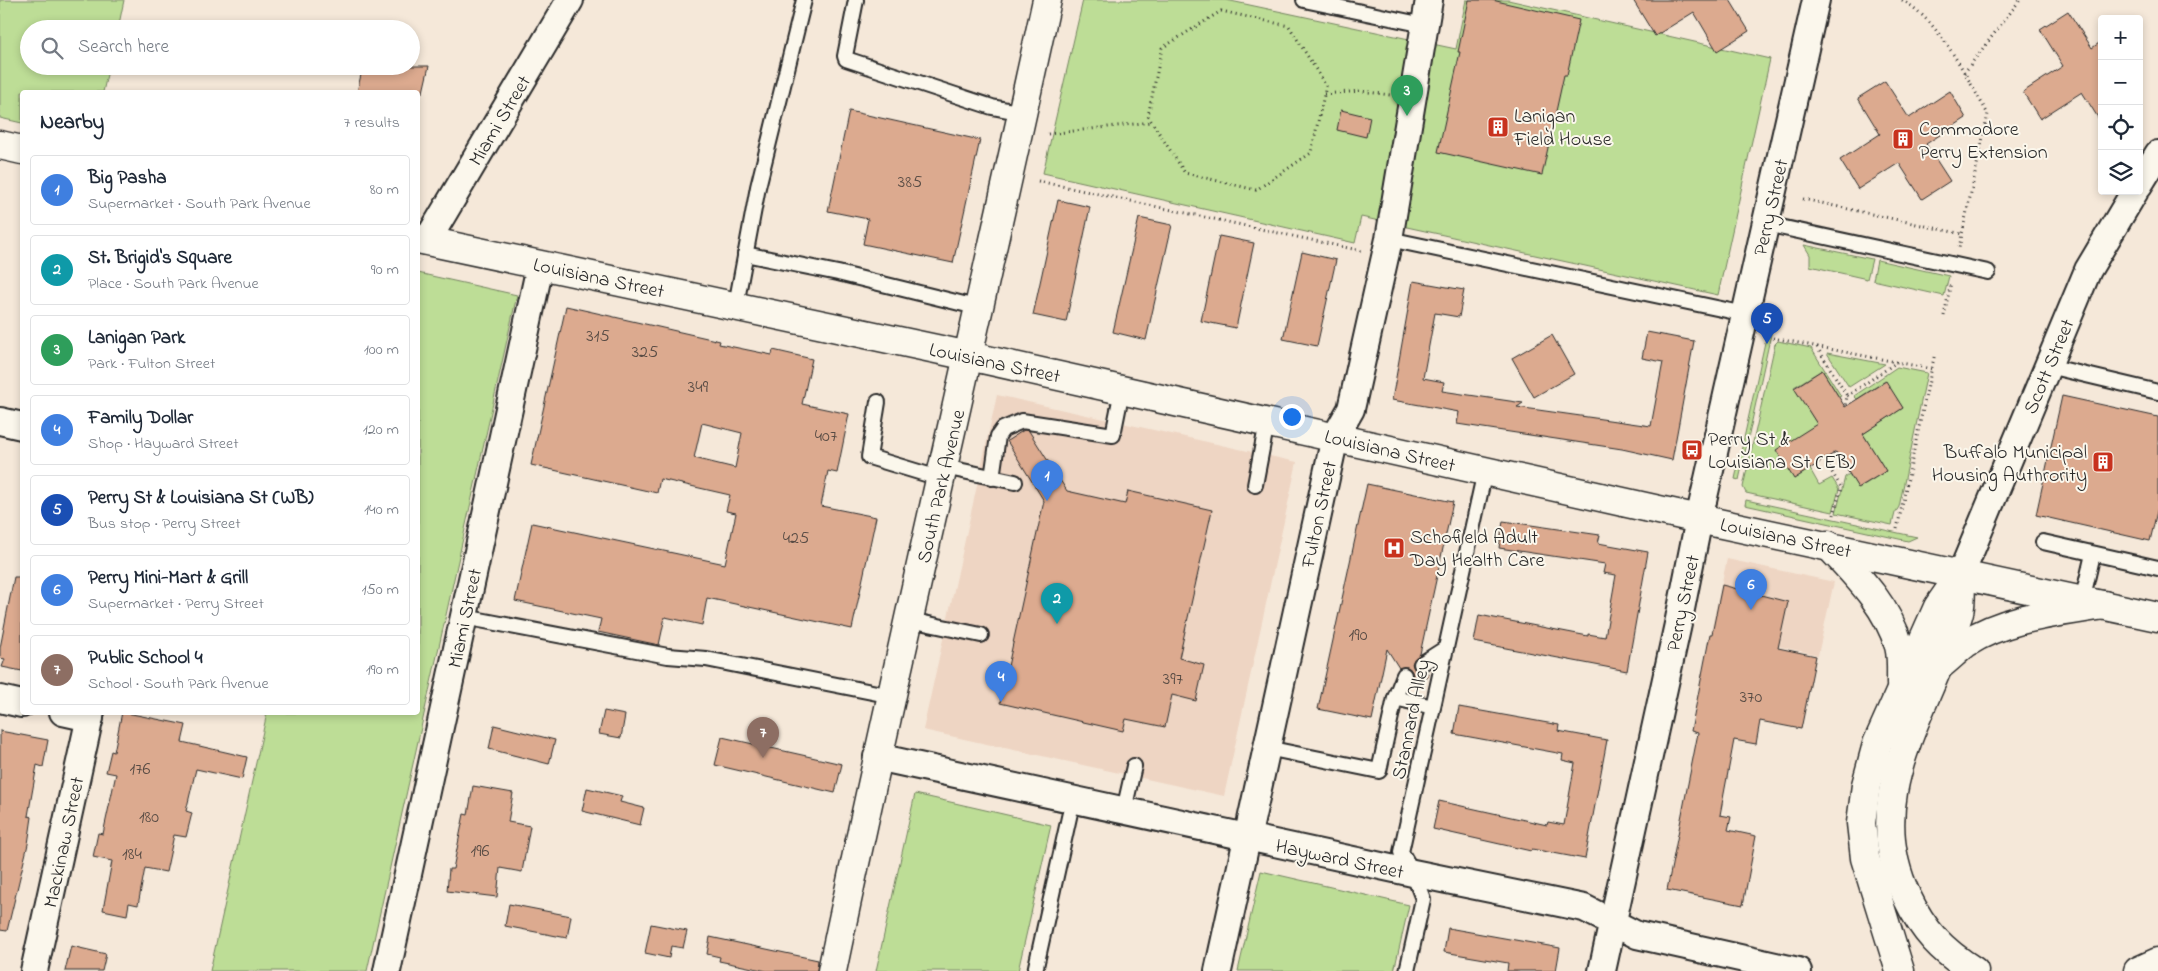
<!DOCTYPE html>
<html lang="en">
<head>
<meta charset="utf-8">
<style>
  body { margin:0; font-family:"Indie Flower",sans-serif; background:#f6f6f7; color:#1f2937 }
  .controls { position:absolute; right:15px; top:15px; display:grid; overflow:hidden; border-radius:5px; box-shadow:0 2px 8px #0003 }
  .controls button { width:45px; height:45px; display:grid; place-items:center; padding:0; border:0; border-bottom:1px solid #e0e1e3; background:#fff; color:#1f2937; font:25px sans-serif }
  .you { position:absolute; left:1291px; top:416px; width:18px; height:18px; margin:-12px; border:4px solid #fff; border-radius:50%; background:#1a73e8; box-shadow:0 0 0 8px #1a73e833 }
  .badge { display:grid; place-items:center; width:32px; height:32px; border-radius:50%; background:#2563eb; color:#fff; font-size:16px; font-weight:700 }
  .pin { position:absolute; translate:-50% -41px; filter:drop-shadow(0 1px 2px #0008) }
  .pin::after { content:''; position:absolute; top:26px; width:18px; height:15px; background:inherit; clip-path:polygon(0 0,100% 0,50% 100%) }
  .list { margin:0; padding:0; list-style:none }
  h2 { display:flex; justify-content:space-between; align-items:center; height:65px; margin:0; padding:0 20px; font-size:21px }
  h2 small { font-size:16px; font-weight:400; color:#747a83 }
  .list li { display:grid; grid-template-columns:32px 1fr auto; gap:15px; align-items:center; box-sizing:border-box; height:70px; margin:0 10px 10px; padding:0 10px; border:1px solid #e0e1e3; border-radius:5px }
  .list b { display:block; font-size:19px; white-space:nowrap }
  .list p { margin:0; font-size:16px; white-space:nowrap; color:#747a83 }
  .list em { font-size:16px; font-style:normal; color:#747a83 }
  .icon { flex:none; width:28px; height:28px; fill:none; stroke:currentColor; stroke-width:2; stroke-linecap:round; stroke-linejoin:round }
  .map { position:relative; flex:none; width:2158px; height:971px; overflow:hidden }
  .search { position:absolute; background:#fff; box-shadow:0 2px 8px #0003; left:20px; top:20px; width:400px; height:55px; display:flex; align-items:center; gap:12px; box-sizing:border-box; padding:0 18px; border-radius:28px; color:#747a83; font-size:19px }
  .panel { position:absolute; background:#fff; box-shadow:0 2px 8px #0003; left:20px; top:90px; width:400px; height:625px; border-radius:5px }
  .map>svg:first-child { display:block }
  .built { fill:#eed5c3 }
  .green { fill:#bddd96; stroke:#748460 }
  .building { fill:#dcaa8f; stroke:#2b2b2b; fill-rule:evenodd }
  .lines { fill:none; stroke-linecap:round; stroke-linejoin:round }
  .lane-casing { stroke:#2b2b2b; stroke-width:18 }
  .street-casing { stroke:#2b2b2b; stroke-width:30 }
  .secondary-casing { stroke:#2b2b2b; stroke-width:31 }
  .highway-casing { stroke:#2b2b2b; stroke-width:31 }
  .path { stroke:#2b2b2b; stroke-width:3; stroke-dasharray:1 4; stroke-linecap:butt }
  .lane { stroke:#fbf7ec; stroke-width:14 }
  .street { stroke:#fbf7ec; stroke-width:26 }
  .secondary { stroke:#fbf7ec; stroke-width:28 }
  .highway { stroke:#fbf7ec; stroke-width:28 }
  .labels { text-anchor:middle; stroke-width:4; stroke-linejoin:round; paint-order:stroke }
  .number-label { font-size:18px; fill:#574b44 }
  .poi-label { font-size:20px; fill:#2b2b2b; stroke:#fbf7ec; text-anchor:start }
  .street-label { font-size:20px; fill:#2b2b2b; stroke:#fbf7ec }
</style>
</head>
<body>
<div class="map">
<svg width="2158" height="971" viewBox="0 0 2158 971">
  <rect width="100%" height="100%" fill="#f5e8d9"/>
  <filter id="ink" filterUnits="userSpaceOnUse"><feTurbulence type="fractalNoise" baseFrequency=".02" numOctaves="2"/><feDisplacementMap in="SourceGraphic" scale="10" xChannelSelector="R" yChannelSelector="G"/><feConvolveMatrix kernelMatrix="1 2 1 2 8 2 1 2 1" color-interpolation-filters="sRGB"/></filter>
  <g filter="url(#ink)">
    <!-- built -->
    <g class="built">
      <polygon points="997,395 1297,462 1224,796 923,730"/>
      <polygon points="1727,559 1834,582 1818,655 1711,632"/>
    </g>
    <!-- green -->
    <g class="green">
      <polygon points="0,0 124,0 118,29 29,29 29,66 109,66 103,92 22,92 22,123 0,118"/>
      <polygon points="1083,0 1226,0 1456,49 1466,0 1508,0 1770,59 1718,295 1361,217 1355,243 1043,173"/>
      <polygon points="1804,245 1872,259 1867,279 1810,266 1810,255"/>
      <polygon points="1877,260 1949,276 1944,296 1873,280"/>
      <polygon points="418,273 517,295 367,971 210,971 267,713 418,712"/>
      <polygon points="1769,324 1773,325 1739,480 1735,479"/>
      <polygon points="1778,341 1811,348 1841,396 1839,397 1822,370 1794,387 1817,424 1794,479 1810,469 1819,485 1832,478 1839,489 1833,512 1746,493 1743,487 1775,344"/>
      <polygon points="1827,353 1885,364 1849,387"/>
      <polygon points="1897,367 1927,373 1899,507 1895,513 1892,525 1836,513 1845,477 1849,474 1859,488 1886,471 1863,434 1903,408 1885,381 1857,399 1854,396"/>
      <polygon points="1746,500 1917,537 1908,541 1745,505"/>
      <polygon points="915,794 1051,825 1018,971 876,971"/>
      <polygon points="1261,871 1409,905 1394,971 1238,971"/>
    </g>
    <!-- building -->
    <g class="building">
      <polygon points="1469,0 1492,0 1579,20 1567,75 1564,75 1542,175 1438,152 1460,52 1458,52"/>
      <polygon points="1633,0 1730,0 1749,31 1717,51 1694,12 1655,36"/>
      <polygon points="2068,11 2092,48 2102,41 2102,124 2082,92 2040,119 2023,92 2063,66 2040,29"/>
      <polygon points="363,66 429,66 423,92 357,92"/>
      <polygon points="1885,81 1909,118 1950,91 1966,118 1926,144 1950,181 1922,199 1899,163 1858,189 1840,160 1880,134 1858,98"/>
      <polygon points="1341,110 1370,117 1366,137 1337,130"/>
      <polygon points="849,111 980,140 953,263 863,244 868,219 828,211"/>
      <polygon points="1058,200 1090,207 1066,322 1033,315"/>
      <polygon points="1139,218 1172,225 1146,340 1113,332"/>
      <polygon points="1219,236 1254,243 1236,328 1201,321"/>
      <polygon points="1302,252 1336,260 1317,346 1283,339"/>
      <polygon points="1413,281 1464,290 1459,317 1435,313 1423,378 1444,382 1442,391 1523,403 1517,407 1651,426 1663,362 1642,358 1647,332 1694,341 1672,460 1622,449 1457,424 1459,412 1392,400"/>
      <path d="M566,306L720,341L719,344L772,355L773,350L812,359L802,404L849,414L837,473L828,471L821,506L876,517L852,629L707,598L702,625L665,617L659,645L598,632L601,619L515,601L532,523L725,564L736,513L726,511L730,495L660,479L657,493L531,465ZM702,423L742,433L735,468L694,458Z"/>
      <polygon points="1552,335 1574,374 1534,397 1512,358"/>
      <polygon points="1822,370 1845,407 1886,381 1903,408 1863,434 1886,471 1858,488 1836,452 1794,479 1776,450 1817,424 1794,388"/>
      <polygon points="2062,396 2158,417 2158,507 2150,541 2036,515"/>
      <polygon points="1024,430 1029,431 1067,491 1125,504 1128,491 1212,510 1179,658 1204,665 1196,701 1172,695 1165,727 1126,719 1123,731 1000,703 1044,501 1007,441"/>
      <polygon points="1367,484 1453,502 1420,654 1414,660 1412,664 1417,671 1426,671 1429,675 1412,686 1410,684 1413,674 1411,670 1407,667 1399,668 1387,649 1372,720 1318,709"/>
      <polygon points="1503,521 1600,535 1598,543 1648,552 1627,671 1474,642 1479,615 1588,636 1588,634 1605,637 1616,575 1603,573 1605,564 1499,548"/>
      <polygon points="14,577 22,577 22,671 2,667 5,659 0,658 0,648"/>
      <polygon points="1722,585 1788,602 1778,648 1816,656 1801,729 1760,721 1756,744 1734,740 1720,815 1731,817 1728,830 1756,836 1743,905 1667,890 1698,733 1691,731 1710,634 1712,634"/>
      <polygon points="1459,707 1559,725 1558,731 1607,740 1585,859 1532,849 1531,851 1433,829 1439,801 1547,825 1548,822 1564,825 1575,763 1562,760 1563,754 1454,734"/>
      <polygon points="604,711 625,715 621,738 599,734"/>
      <polygon points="122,712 186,725 182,742 247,757 242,779 196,769 186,811 192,813 186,837 174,835 166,872 145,868 138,905 129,903 127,915 103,910 112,861 93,857 98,833 103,834 116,774 106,772 111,751 114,752"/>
      <polygon points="494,725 555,740 549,764 489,749"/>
      <polygon points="0,731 48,740 43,767 37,765 28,816 32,817 28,844 7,931 0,930"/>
      <polygon points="722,737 842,764 835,793 715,765"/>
      <polygon points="473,786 513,793 508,822 530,826 522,872 500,868 497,897 447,891 449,869 453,869 464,814 468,815"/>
      <polygon points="587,788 622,796 620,802 644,808 640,825 582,811"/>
      <polygon points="509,904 571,916 567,938 505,926"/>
      <polygon points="651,924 687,931 683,948 671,946 669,958 645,953"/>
      <polygon points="1448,928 1560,948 1556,971 1507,971 1508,963 1444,952"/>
      <polygon points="710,937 818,960 817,971 767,971 719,961 720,957 707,954"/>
      <polygon points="71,946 106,954 102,971 65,971"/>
    </g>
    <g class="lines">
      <!-- lane casing -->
      <g class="lane-casing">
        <g id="lane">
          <polyline points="856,0 845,56 846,59 992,107 1023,113"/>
          <polyline points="1304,0 1424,25"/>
          <polyline points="1766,224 1988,272"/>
          <polyline points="1389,239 1745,314"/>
          <polyline points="745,254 838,273 980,308"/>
          <polyline points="736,305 758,187 804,0"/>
          <polyline points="2048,366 2158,392"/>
          <polyline points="878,402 869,457 942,479"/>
          <polyline points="944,467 1015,482"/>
          <polyline points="992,478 998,436 1003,429 1022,421 1113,435 1122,390"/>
          <polyline points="1255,485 1267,422"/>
          <polyline points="2043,542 2158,568"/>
          <polyline points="2082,601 2093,554"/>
          <polyline points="464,617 668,656 706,659 892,696"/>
          <polyline points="910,620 981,635"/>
          <polyline points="1421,664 1446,648"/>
          <polyline points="1395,698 1404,675"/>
          <polyline points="1267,748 1379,771 1395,698 1433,707"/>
          <polyline points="1124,810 1134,766"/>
          <polyline points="1035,971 1073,799"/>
          <polyline points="1407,971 1423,899 1413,873 1401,852 1485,471"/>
        </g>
      </g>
      <!-- street casing -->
      <g class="street-casing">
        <g id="street">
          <polyline points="2139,185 2158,154"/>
          <polyline points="427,241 570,0"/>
          <polyline points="0,421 22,426"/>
          <polyline points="1961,574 2088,270 2135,191"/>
          <polyline points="0,699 22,704"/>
          <polyline points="63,712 90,718"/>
          <polyline points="877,757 1413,873 1584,908 1637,935 1798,971"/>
          <polyline points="34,971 91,712"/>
          <polyline points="387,971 540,266"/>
          <polyline points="1218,971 1335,437 1351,409 1389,239 1429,0"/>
          <polyline points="1602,971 1678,624 1699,519 1816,0"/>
        </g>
      </g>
      <!-- secondary casing -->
      <g class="secondary-casing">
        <g id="secondary">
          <polyline points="0,145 22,150"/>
          <polyline points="418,239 969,356 1699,519 2158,617"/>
          <path d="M832,971C900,647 977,324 1047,0"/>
        </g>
      </g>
      <!-- highway casing -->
      <g class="highway-casing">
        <g id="highway">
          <path d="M1828,545C1856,575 1887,605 1899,646C1902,657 1901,672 1901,684"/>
          <path d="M1961,574C1960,586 1962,601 1959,612C1956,623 1951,634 1947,644C1915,729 1863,805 1907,897C1923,931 1942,951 1974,971"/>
          <path d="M1939,666C1948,659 1957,650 1966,643C2006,617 2057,613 2104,605"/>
          <polyline points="1900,971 1865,858 1861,823 1866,785 1877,744 1938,607 1961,574"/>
          <polyline points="2138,971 2158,962"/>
        </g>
      </g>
      <!-- path -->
      <g class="path">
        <path d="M1902,0C1941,22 1966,77 1988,114L1959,248"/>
        <polygon points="1221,11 1289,26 1326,86 1311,153 1256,190 1185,173 1148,116 1162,48"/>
        <polyline points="1964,73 2020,0"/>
        <polyline points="1324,94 1361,91 1390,95"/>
        <polyline points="1048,134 1151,122"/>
        <polyline points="1038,181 1362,251"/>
        <polyline points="1803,199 1962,234"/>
        <polyline points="1944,316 1951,282"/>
        <polyline points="1773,338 1932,369"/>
        <polyline points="1817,347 1847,396 1845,407"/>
        <polyline points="1847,396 1897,362"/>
        <polyline points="1834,515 1841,487 1825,461 1836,452"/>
        <polyline points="1897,529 1935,353"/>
      </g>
      <!-- lane -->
      <use href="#lane" class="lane"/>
      <!-- street -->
      <use href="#street" class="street"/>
      <!-- secondary -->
      <use href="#secondary" class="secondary"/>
      <!-- highway -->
      <use href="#highway" class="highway"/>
    </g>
  </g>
  <!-- icons -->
  <defs>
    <g id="building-square" transform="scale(1.125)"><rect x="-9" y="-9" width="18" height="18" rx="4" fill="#c8321e" stroke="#fbf7ec"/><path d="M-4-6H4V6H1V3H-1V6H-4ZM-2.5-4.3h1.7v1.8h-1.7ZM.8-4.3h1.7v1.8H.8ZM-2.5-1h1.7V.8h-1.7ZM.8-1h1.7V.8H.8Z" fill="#fff"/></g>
    <g id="bus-square" transform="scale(1.125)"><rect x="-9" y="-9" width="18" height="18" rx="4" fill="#c8321e" stroke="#fbf7ec"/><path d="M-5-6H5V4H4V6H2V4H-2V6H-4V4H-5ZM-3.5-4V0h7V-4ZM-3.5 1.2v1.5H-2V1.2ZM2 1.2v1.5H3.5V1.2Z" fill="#fff"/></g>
    <g id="hospital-square" transform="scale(1.125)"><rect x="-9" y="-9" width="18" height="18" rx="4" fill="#c8321e" stroke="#fbf7ec"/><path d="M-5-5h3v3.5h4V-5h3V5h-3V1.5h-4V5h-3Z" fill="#fff"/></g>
  </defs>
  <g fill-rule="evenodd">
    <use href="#building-square" x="1498" y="127"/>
    <use href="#building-square" x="1903" y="139"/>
    <use href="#bus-square" x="1692" y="450"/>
    <use href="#building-square" x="2103" y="462"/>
    <use href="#hospital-square" x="1394" y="548"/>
  </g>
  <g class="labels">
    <!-- number labels -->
    <g class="number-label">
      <text x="910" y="187">385</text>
      <text x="598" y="341">315</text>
      <text x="645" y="357">325</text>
      <text x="698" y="392">349</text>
      <text x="826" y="441">407</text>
      <text x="796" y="543">425</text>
      <text x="1358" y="640">190</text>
      <text x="1173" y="684">397</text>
      <text x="1751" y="702">370</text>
      <text x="140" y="774">176</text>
      <text x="149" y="822">180</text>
      <text x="480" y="856">196</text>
      <text x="132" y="859">184</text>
    </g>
    <!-- poi labels -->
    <g class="poi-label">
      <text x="1514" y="122">Lanigan<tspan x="1514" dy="23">Field House</tspan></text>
      <text x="1919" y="135">Commodore<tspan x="1919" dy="23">Perry Extension</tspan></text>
      <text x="1708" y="445">Perry St &amp;<tspan x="1708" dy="23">Louisiana St (EB)</tspan></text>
      <text x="2087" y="458" text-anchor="end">Buffalo Municipal<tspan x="2087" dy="23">Housing Authrority</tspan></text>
      <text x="1410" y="543">Schofield Adult<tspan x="1410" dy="23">Day Health Care</tspan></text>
    </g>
    <!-- street labels -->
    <g class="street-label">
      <text transform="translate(499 120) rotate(-59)" y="7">Miami Street</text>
      <text transform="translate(1770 207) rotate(-77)" y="7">Perry Street</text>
      <text transform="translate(599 277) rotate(12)" y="7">Louisiana Street</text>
      <text transform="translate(995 362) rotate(12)" y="7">Louisiana Street</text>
      <text transform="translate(2048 366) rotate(-67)" y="7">Scott Street</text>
      <text transform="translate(1390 450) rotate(13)" y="7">Louisiana Street</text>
      <text transform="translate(940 486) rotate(-77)" y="7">South Park Avenue</text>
      <text transform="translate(1318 514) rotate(-78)" y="7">Fulton Street</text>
      <text transform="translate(1786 537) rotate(12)" y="7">Louisiana Street</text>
      <text transform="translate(1682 603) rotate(-78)" y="7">Perry Street</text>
      <text transform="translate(464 618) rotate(-78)" y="7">Miami Street</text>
      <text transform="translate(1410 719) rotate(-78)" y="7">Stannard Alley</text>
      <text transform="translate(63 842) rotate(-78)" y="7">Mackinaw Street</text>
      <text transform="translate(1340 858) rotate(12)" y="7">Hayward Street</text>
    </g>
  </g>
</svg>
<div class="controls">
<button>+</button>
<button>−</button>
<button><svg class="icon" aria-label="locate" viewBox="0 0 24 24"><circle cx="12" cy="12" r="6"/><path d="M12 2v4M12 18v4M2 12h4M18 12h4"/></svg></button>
<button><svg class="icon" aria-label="layers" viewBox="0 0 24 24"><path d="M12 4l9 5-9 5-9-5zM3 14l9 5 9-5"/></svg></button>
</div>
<div class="you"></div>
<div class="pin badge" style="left:1047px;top:501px;background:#3f7fe0">1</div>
<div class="pin badge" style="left:1057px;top:624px;background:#0f9aa8">2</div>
<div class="pin badge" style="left:1407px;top:116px;background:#2e9e5b">3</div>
<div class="pin badge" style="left:1001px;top:702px;background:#3f7fe0">4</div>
<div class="pin badge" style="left:1767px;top:344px;background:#1a4fb4">5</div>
<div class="pin badge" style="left:1751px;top:610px;background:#3f7fe0">6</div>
<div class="pin badge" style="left:763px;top:758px;background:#8d6e63">7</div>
<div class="search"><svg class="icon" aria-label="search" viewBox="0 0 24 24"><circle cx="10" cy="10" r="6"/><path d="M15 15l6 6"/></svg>Search here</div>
<section class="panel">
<h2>Nearby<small>7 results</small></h2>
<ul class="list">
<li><span class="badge" style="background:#3f7fe0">1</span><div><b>Big Pasha</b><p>Supermarket · South Park Avenue</p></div><em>80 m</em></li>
<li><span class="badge" style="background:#0f9aa8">2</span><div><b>St. Brigid's Square</b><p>Place · South Park Avenue</p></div><em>90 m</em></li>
<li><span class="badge" style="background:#2e9e5b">3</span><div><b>Lanigan Park</b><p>Park · Fulton Street</p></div><em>100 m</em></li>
<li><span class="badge" style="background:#3f7fe0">4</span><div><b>Family Dollar</b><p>Shop · Hayward Street</p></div><em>120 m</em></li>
<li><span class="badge" style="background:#1a4fb4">5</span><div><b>Perry St &amp; Louisiana St (WB)</b><p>Bus stop · Perry Street</p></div><em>140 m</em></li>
<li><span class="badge" style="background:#3f7fe0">6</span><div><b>Perry Mini-Mart &amp; Grill</b><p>Supermarket · Perry Street</p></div><em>150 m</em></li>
<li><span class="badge" style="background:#8d6e63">7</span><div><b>Public School 4</b><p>School · South Park Avenue</p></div><em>190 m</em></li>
</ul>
</section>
</div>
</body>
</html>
